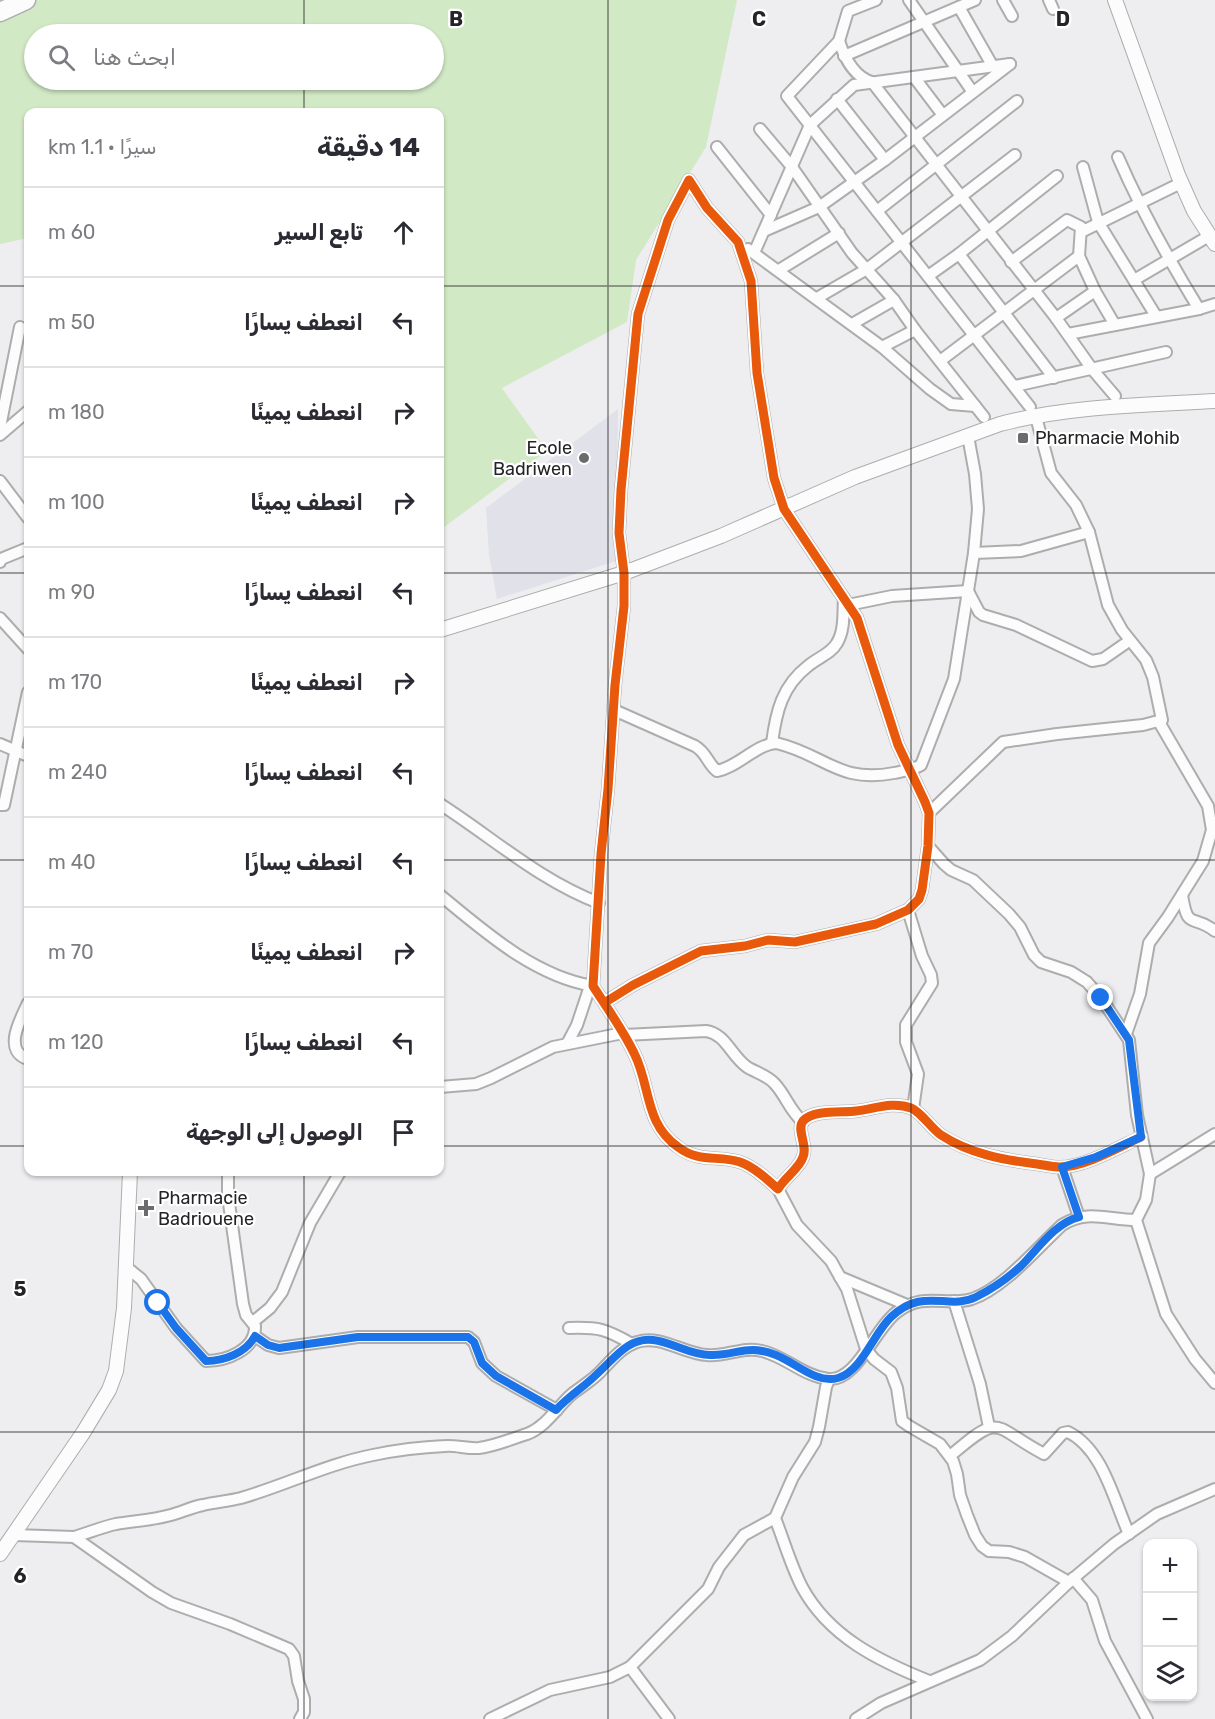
<!DOCTYPE html>
<html lang="ar">
<head>
<meta charset="utf-8">
<style>
  body { margin:0; font-family:Rubik,Vazirmatn,sans-serif; background:#f7f7f7; color:#2b2b33; direction:rtl }
  .controls { position:absolute; right:18px; bottom:18px; display:grid; overflow:hidden; border-radius:12px; box-shadow:0 2px 4px #0004 }
  .controls button { width:54px; height:54px; display:grid; place-items:center; padding:0; border:0; border-bottom:2px solid #e1e1e2; background:#fff; color:#2b2b33; font:30px sans-serif }
  .stop { position:absolute; width:18px; height:18px; margin:-14px; border:4px solid #1a73e8; border-radius:50%; background:#fff }
  .stop.end { background:#1a73e8; border-color:#fff; box-shadow:0 2px 6px #0008 }
  .list { margin:0; padding:0; list-style:none }
  h2 { display:flex; justify-content:space-between; align-items:center; height:78px; margin:0; padding:0 24px; font-size:26px }
  h2 small { font-size:20px; font-weight:400; color:#7c7c81 }
  .list li { display:grid; grid-template-columns:39px 1fr auto; gap:18px; align-items:center; box-sizing:border-box; height:90px; padding:0 24px; border-top:2px solid #e1e1e2 }
  .list b { display:block; font-size:22px; white-space:nowrap }
  .list em { font-size:20px; font-style:normal; color:#7c7c81 }
  .icon { flex:none; width:33px; height:33px; fill:none; stroke:currentColor; stroke-width:2; stroke-linecap:round; stroke-linejoin:round }
  .map { position:relative; flex:none; width:1215px; height:1719px; overflow:hidden; direction:ltr }
  .search { position:absolute; background:#fff; box-shadow:0 2px 4px #0004; left:24px; top:24px; width:420px; height:66px; display:flex; align-items:center; gap:15px; box-sizing:border-box; padding:0 21px; border-radius:33px; color:#7c7c81; font-size:22px }
  .panel { position:absolute; background:#fff; box-shadow:0 2px 4px #0004; left:24px; top:108px; width:420px; height:1068px; border-radius:12px; direction:rtl }
  .map>svg:first-child { display:block }
  .built { fill:#e0e1e9 }
  .green { fill:#d2e9c5; fill-rule:evenodd }
  .lines { fill:none; stroke-linecap:round; stroke-linejoin:round }
  .street-casing { stroke:#adadae; stroke-width:14 }
  .secondary-casing { stroke:#adadae; stroke-width:16 }
  .highway-casing { stroke:#adadae; stroke-width:21 }
  .street { stroke:#fcfcfd; stroke-width:10 }
  .secondary { stroke:#fcfcfd; stroke-width:14 }
  .highway { stroke:#fcfcfd; stroke-width:18 }
  .cycleway-casing { stroke:#fff; stroke-width:13 }
  .cycleway { stroke:#e8590c; stroke-width:9 }
  .route { stroke:#1a73e8; stroke-width:8 }
  .grid { fill:none; stroke:#242426; stroke-width:1.5; stroke-opacity:0.55 }
  .poi-dot { fill:#6b6b6d; stroke:#fff; stroke-width:2 }
  .labels { text-anchor:middle; stroke-width:4.5; stroke-linejoin:round; paint-order:stroke }
  .poi-label { font-size:18px; fill:#242426; stroke:#fff; text-anchor:start }
  .grid-label { font-size:20px; text-anchor:middle; font-weight:bold; fill:#242426; stroke:#fff; stroke-width:4.5; stroke-linejoin:round; paint-order:stroke }
</style>
</head>
<body>
<div class="map">
<svg width="1215" height="1719" viewBox="0 0 1215 1719">
  <rect width="100%" height="100%" fill="#eeeef0"/>
  <!-- built -->
  <polygon class="built" points="618,409 616,561 497,599 489,554 486,508"/>
  <!-- green -->
  <path class="green" d="M0,0H737L706,147L636,260L627,322L502,388L547,451L440,530V112H28V238L0,244ZM34,34H434V80H34Z"/>
  <g class="lines">
    <!-- street casing -->
    <g class="street-casing">
      <g id="street">
        <polyline points="876,0 848,11 839,41 787,96 1030,407"/>
        <polyline points="909,0 972,91"/>
        <polyline points="1003,0 1012,16"/>
        <polyline points="1049,0 1053,9"/>
        <polyline points="959,7 992,65"/>
        <path d="M839,41C845,59 854,77 872,82L1056,318L1092,369L1115,396"/>
        <polyline points="844,56 975,0"/>
        <polyline points="914,77 942,114"/>
        <polyline points="837,99 885,160"/>
        <polyline points="760,129 792,167 852,253 894,300 915,330 984,417"/>
        <polyline points="717,147 771,215"/>
        <path d="M1118,157C1141,210 1169,260 1199,309"/>
        <polyline points="1083,167 1098,222 1156,316"/>
        <polyline points="877,211 1017,101"/>
        <polyline points="764,231 819,207 885,160 1010,64"/>
        <polyline points="1081,232 1181,183"/>
        <polyline points="748,249 882,347 930,389 951,404 975,406"/>
        <polyline points="754,253 810,125 854,85 1010,64"/>
        <polyline points="959,254 1054,378"/>
        <polyline points="1011,262 1067,220 1081,227 1079,256 1095,291 1115,325"/>
        <polyline points="779,270 839,233"/>
        <polyline points="928,276 959,254 1057,176"/>
        <polyline points="1134,280 1209,236"/>
        <polyline points="817,298 867,269 1015,155"/>
        <polyline points="1056,318 1095,291"/>
        <polyline points="852,324 894,300"/>
        <polyline points="1068,334 1199,309 1215,304"/>
        <polyline points="882,347 915,330"/>
        <polyline points="940,361 1079,256"/>
        <polyline points="1015,386 1166,352"/>
        <polyline points="0,427 20,327"/>
        <polyline points="0,435 28,411"/>
        <polyline points="0,481 28,518"/>
        <polyline points="974,553 1021,551 1089,532"/>
        <polyline points="0,562 1,559 28,548"/>
        <polyline points="848,605 892,596 968,591 979,612 983,615 1016,625 1092,661 1103,659 1129,641"/>
        <polyline points="0,618 28,649"/>
        <path d="M614,710L695,746C707,753 707,763 717,771C738,767 755,745 776,743C824,754 839,784 894,773C903,771 913,770 921,765L954,679L974,553L978,509L975,474L968,436"/>
        <path d="M772,743C776,712 782,686 808,666C817,658 831,654 837,643C845,630 843,612 844,598"/>
        <polyline points="0,744 28,756"/>
        <path d="M440,804C493,838 539,880 599,903"/>
        <polyline points="0,805 4,805 28,692"/>
        <polyline points="929,813 1003,742 1057,734 1143,725 1162,720 1153,677 1146,660 1122,630 1108,605 1089,532 1076,505 1051,473 1036,417"/>
        <polyline points="928,846 944,864 951,870 973,880 1009,914 1020,927 1034,955 1041,962 1071,972 1087,982 1101,998 1129,1040 1137,1115 1150,1174 1146,1200 1136,1220 1166,1314 1195,1359 1215,1383"/>
        <path d="M440,895C485,932 534,976 593,986"/>
        <path d="M1182,895C1188,932 1192,913 1215,931"/>
        <polyline points="908,910 922,956 931,975 932,983 906,1025 906,1042 918,1074 913,1109"/>
        <path d="M28,1003C21,1018 2,1051 28,1059"/>
        <path d="M604,1003L633,985L701,951L745,946L768,940L795,942L876,924L908,910L919,899L922,890L928,846L929,813L925,802L898,745L857,618L784,509L774,478L757,373L751,281L738,242L707,208L689,180L668,220L638,314L621,490L619,533L624,573V606L615,685L608,789L601,854L593,986C607,1008 623,1030 634,1053C651,1086 644,1123 678,1147C699,1163 718,1155 740,1162C754,1167 767,1179 778,1189C785,1177 799,1169 803,1157C808,1145 796,1130 803,1121C813,1109 843,1113 856,1111C874,1109 893,1101 911,1108C921,1112 931,1128 941,1135C970,1154 1004,1160 1037,1164C1044,1165 1052,1167 1060,1167C1085,1167 1119,1147 1141,1137"/>
        <polyline points="1126,1034 1140,994 1149,943 1168,917 1203,861 1212,830 1208,806 1159,722"/>
        <path d="M624,1035L706,1031C726,1034 731,1056 747,1067C757,1073 767,1075 775,1084C786,1096 790,1111 803,1122"/>
        <polyline points="568,1042 577,1025 590,986"/>
        <polyline points="440,1087 476,1084 491,1078 553,1047 623,1033"/>
        <polyline points="1062,1167 1079,1217"/>
        <polyline points="1150,1174 1215,1134"/>
        <polyline points="778,1189 797,1225 831,1261 840,1277 847,1289 866,1349 874,1359 891,1372 897,1388 902,1421 909,1426 940,1444 953,1461 957,1474 960,1495 967,1515 975,1535 982,1546 989,1551 1009,1552 1025,1557 1069,1582"/>
        <path d="M125,1266L141,1279L176,1328L206,1361C226,1361 256,1350 255,1326L246,1315L243,1304L228,1196V1172"/>
        <polyline points="840,1277 907,1305"/>
        <polyline points="954,1301 980,1384 989,1427"/>
        <polyline points="253,1322 270,1308 282,1292 310,1223 340,1172"/>
        <path d="M569,1328C599,1327 606,1329 632,1344"/>
        <polyline points="255,1336 268,1345 279,1348 358,1337 468,1337 474,1342 482,1363 496,1376 557,1410"/>
        <path d="M829,1379L826,1387L819,1427L815,1442L793,1477L775,1518C784,1541 791,1566 802,1587C829,1637 879,1661 929,1681"/>
        <path d="M950,1456C1003,1411 991,1426 1044,1454L1063,1433L1068,1432C1103,1449 1114,1501 1129,1534"/>
        <polyline points="14,1535 74,1537 152,1592 171,1603 230,1624 289,1649 294,1656 298,1681 304,1699 304,1712 300,1719"/>
        <path d="M74,1537C88,1533 102,1527 116,1524C134,1521 153,1520 171,1515C182,1512 192,1507 203,1505C216,1502 229,1501 241,1498C286,1485 327,1464 373,1455C397,1450 422,1447 445,1446C456,1445 467,1449 479,1448C495,1446 511,1439 527,1434C547,1426 557,1407 572,1394C581,1387 591,1381 599,1373C610,1362 621,1347 637,1342C660,1334 684,1354 707,1355C726,1357 743,1346 762,1351C785,1356 803,1376 828,1379C857,1382 874,1329 897,1312C925,1291 945,1307 972,1299C1004,1288 1037,1248 1062,1225C1087,1209 1108,1220 1136,1220"/>
        <polyline points="1073,1578 1092,1600 1105,1641 1147,1719"/>
        <polyline points="630,1667 708,1589 719,1567 744,1535 775,1518"/>
        <polyline points="490,1719 550,1690 610,1677 630,1667 669,1719"/>
        <polyline points="856,1719 881,1703 980,1660 1012,1636 1069,1582 1114,1544 1157,1514 1215,1489"/>
      </g>
    </g>
    <!-- secondary casing -->
    <g class="secondary-casing">
      <g id="secondary">
        <polyline points="1115,0 1178,175 1194,211 1215,244"/>
        <path d="M440,630L624,573L721,536L855,477L1000,424C1069,406 1144,405 1215,401"/>
        <polyline points="0,1554 83,1433 109,1390 116,1371 124,1308 130,1172"/>
      </g>
    </g>
    <!-- highway casing -->
    <g class="highway-casing">
      <polyline id="highway" points="0,12 26,0"/>
    </g>
    <!-- street -->
    <use href="#street" class="street"/>
    <!-- secondary -->
    <use href="#secondary" class="secondary"/>
    <!-- highway -->
    <use href="#highway" class="highway"/>
    <!-- cycleway casing -->
    <g class="cycleway-casing">
      <path id="cycleway" d="M604,1003L633,985L701,951L745,946L768,940L795,942L876,924L908,910L919,899L922,890L928,846L929,813L925,802L898,745L857,618L784,509L774,478L757,373L751,281L738,242L707,208L689,180L668,220L638,314L621,490L619,533L624,573V606L615,685L608,789L601,854L593,986C607,1008 623,1030 634,1053C651,1086 644,1123 678,1147C699,1163 718,1155 740,1162C754,1167 767,1179 778,1189C785,1177 799,1169 803,1157C808,1145 796,1130 803,1121C813,1109 843,1113 856,1111C874,1109 893,1101 911,1108C921,1112 931,1128 941,1135C970,1154 1004,1160 1037,1164C1044,1165 1052,1167 1060,1167C1085,1167 1119,1147 1141,1137"/>
    </g>
    <!-- cycleway -->
    <use href="#cycleway" class="cycleway"/>
  </g>
  <g class="lines">
    <!-- route -->
    <path class="route" d="M158,1303L176,1328L206,1361C224,1361 246,1353 255,1336L268,1345L279,1348L358,1337H468L474,1342L482,1363L496,1376L556,1410C569,1396 584,1387 597,1374C614,1359 628,1337 653,1340C672,1342 690,1355 710,1355C738,1356 745,1343 776,1355C796,1363 816,1384 838,1378C862,1371 873,1334 891,1317C924,1286 948,1311 976,1297C992,1289 1008,1278 1021,1266C1038,1249 1055,1223 1079,1217L1062,1167L1096,1157L1141,1137L1129,1040L1101,998"/>
  </g>
  <!-- grid -->
  <path class="grid" d="M304,0V34M608,0V1719M911,0V1719M304,80V112M0,286H28M440,286H1215M0,573H28M440,573H1215M0,860H28M440,860H1215M0,1146H28M440,1146H1215M304,1172V1719M0,1432H1215"/>
  <!-- markers -->
  <g class="poi-dot">
    <rect x="1017" y="432" width="12" height="12" rx="3"/>
    <circle cx="584" cy="458" r="6"/>
    <path d="M143 1199h6v6h6v6h-6v6h-6v-6h-6v-6h6z"/>
  </g>
  <g class="labels">
    <!-- poi labels -->
    <g class="poi-label">
      <text x="1035" y="444">Pharmacie Mohib</text>
      <text x="572" y="454" text-anchor="end">Ecole<tspan x="572" dy="21">Badriwen</tspan></text>
      <text x="158" y="1204">Pharmacie<tspan x="158" dy="21">Badriouene</tspan></text>
    </g>
  </g>
  <g class="grid-label">
    <text x="456" y="26">B</text>
    <text x="759" y="26">C</text>
    <text x="1063" y="26">D</text>
    <text x="20" y="1296">5</text>
    <text x="20" y="1583">6</text>
  </g>
</svg>
<div class="controls">
<button>+</button>
<button>−</button>
<button><svg class="icon" aria-label="layers" viewBox="0 0 24 24"><path d="M12 4l9 5-9 5-9-5zM3 14l9 5 9-5"/></svg></button>
</div>
<div class="stop" style="left:158px;top:1303px"></div>
<div class="stop end" style="left:1101px;top:998px"></div>
<div class="search"><svg class="icon" aria-label="search" viewBox="0 0 24 24"><circle cx="10" cy="10" r="6"/><path d="M15 15l6 6"/></svg>ابحث هنا</div>
<section class="panel">
<h2>14 دقيقة<small>سيرًا · 1.1 km</small></h2>
<ul class="list">
<li><svg class="icon" aria-label="ahead" viewBox="0 0 24 24"><path d="M12 20V5M6 11l6-6 6 6"/></svg><div><b>تابع السير</b></div><em>60 m</em></li>
<li><svg class="icon" aria-label="left" viewBox="0 0 24 24"><path d="M17 20v-9H6M10 6l-5 5 5 5"/></svg><div><b>انعطف يسارًا</b></div><em>50 m</em></li>
<li><svg class="icon" aria-label="right" viewBox="0 0 24 24"><path d="M7 20v-9h11M14 6l5 5-5 5"/></svg><div><b>انعطف يمينًا</b></div><em>180 m</em></li>
<li><svg class="icon" aria-label="right" viewBox="0 0 24 24"><path d="M7 20v-9h11M14 6l5 5-5 5"/></svg><div><b>انعطف يمينًا</b></div><em>100 m</em></li>
<li><svg class="icon" aria-label="left" viewBox="0 0 24 24"><path d="M17 20v-9H6M10 6l-5 5 5 5"/></svg><div><b>انعطف يسارًا</b></div><em>90 m</em></li>
<li><svg class="icon" aria-label="right" viewBox="0 0 24 24"><path d="M7 20v-9h11M14 6l5 5-5 5"/></svg><div><b>انعطف يمينًا</b></div><em>170 m</em></li>
<li><svg class="icon" aria-label="left" viewBox="0 0 24 24"><path d="M17 20v-9H6M10 6l-5 5 5 5"/></svg><div><b>انعطف يسارًا</b></div><em>240 m</em></li>
<li><svg class="icon" aria-label="left" viewBox="0 0 24 24"><path d="M17 20v-9H6M10 6l-5 5 5 5"/></svg><div><b>انعطف يسارًا</b></div><em>40 m</em></li>
<li><svg class="icon" aria-label="right" viewBox="0 0 24 24"><path d="M7 20v-9h11M14 6l5 5-5 5"/></svg><div><b>انعطف يمينًا</b></div><em>70 m</em></li>
<li><svg class="icon" aria-label="left" viewBox="0 0 24 24"><path d="M17 20v-9H6M10 6l-5 5 5 5"/></svg><div><b>انعطف يسارًا</b></div><em>120 m</em></li>
<li><svg class="icon" aria-label="arrive" viewBox="0 0 24 24"><path d="M6 21V4h12l-3 4 3 4H6"/></svg><div><b>الوصول إلى الوجهة</b></div></li>
</ul>
</section>
</div>
</body>
</html>
